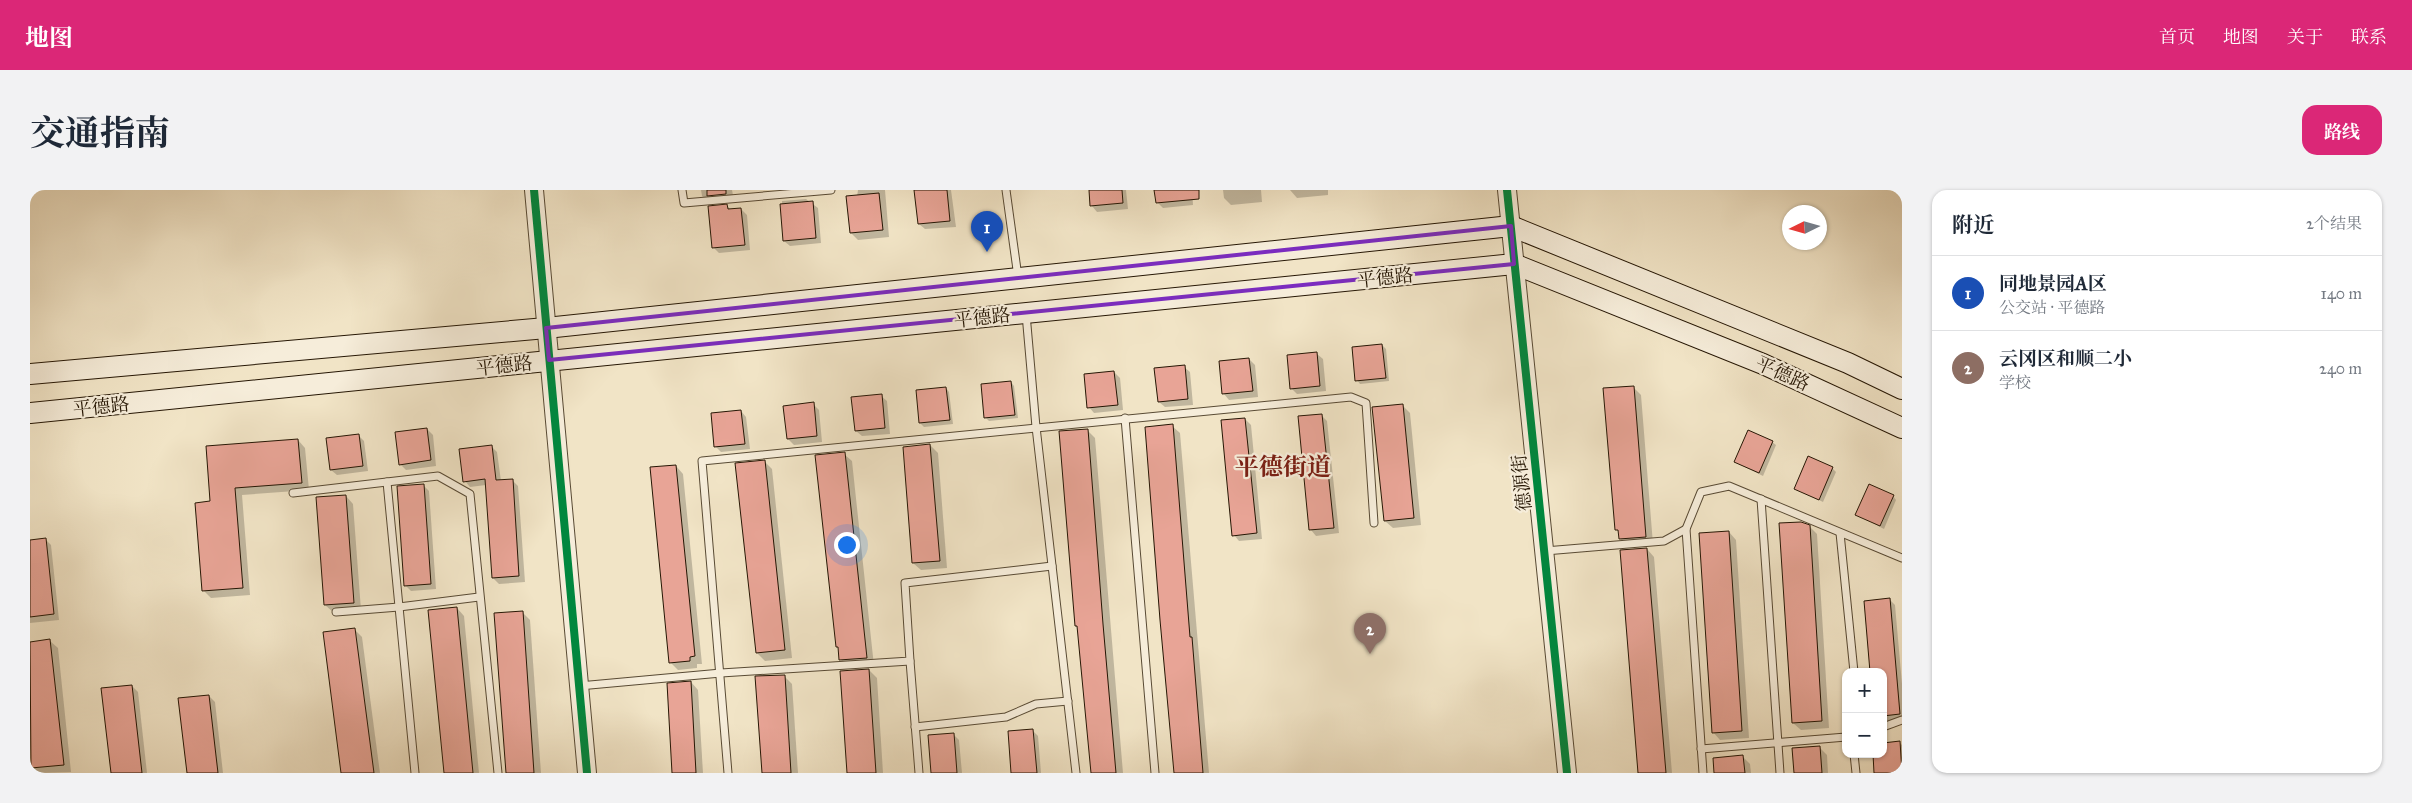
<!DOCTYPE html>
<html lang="zh">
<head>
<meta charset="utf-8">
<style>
  body { margin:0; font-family:"IM FELL Great Primer","Noto Serif SC",serif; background:#f2f2f3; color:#1f2937 }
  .controls { position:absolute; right:15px; bottom:15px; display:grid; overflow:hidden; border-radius:10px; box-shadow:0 1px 4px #0004 }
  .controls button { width:45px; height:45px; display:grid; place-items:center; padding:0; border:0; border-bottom:1px solid #e0e1e3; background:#fff; color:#1f2937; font:25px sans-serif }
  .compass { position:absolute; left:1752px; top:15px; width:45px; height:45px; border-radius:50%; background:#fff; box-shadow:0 1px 4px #0004; rotate:265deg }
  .you { position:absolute; left:816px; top:354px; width:18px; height:18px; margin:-12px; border:4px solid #fff; border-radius:50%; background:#1a73e8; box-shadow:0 0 0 8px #1a73e833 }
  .badge { display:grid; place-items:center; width:32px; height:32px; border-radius:50%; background:#db2777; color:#fff; font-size:16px; font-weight:700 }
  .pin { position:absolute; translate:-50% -41px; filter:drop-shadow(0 1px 2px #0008) }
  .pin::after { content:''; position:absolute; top:26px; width:18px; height:15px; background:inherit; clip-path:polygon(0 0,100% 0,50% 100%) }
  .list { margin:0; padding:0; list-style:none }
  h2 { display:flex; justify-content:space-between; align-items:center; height:65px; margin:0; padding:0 20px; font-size:21px }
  h2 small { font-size:16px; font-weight:400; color:#747a83 }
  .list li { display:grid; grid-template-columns:32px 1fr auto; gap:15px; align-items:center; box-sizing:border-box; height:75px; padding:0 20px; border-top:1px solid #e0e1e3 }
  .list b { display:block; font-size:19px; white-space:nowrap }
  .list p { margin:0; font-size:16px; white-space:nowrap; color:#747a83 }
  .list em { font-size:16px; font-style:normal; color:#747a83 }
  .map { position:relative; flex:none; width:1872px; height:583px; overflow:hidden; border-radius:15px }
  header { display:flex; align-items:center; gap:30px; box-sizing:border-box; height:70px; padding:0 25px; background:#db2777; color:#fff }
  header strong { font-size:24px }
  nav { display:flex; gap:28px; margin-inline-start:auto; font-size:18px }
  .intro { display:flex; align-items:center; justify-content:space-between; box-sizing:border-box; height:120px; padding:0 30px }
  h1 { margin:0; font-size:35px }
  .button { padding:12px 22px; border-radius:15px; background:#db2777; color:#fff; font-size:18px; font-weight:700 }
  main { display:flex; gap:30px; padding:0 30px }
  aside { flex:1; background:#fff; border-radius:15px; box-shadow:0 1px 4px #0004 }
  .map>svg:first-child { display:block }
  .shadow { fill:#0003 }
  .building { fill:#e8a496; stroke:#251604 }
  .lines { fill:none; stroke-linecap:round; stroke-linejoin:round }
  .service-casing { stroke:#584a34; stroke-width:9 }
  .tertiary-casing { stroke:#584a34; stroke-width:20 }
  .secondary-casing { stroke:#251604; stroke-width:22 }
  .service { stroke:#f6edda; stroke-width:7 }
  .tertiary { stroke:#f6edda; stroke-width:18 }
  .secondary { stroke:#f6edda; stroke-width:20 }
  .cycleway-casing { stroke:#f6edda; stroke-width:11 }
  .cycleway { stroke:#00873e; stroke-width:8 }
  .marked { fill:none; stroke:#7b2cbf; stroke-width:4; stroke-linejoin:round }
  .labels { text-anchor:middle; stroke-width:4.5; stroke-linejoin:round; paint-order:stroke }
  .street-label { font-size:19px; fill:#251604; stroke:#f6edda }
  .district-label { font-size:24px; font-weight:bold; fill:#7a1f14; stroke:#f6edda }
</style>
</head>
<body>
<header>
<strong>地图</strong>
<nav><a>首页</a><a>地图</a><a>关于</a><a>联系</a></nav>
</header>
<div class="intro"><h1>交通指南</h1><a class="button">路线</a></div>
<main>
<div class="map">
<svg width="1872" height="583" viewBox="0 0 1872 583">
  <rect width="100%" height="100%" fill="#f1e4c6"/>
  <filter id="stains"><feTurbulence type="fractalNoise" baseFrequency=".004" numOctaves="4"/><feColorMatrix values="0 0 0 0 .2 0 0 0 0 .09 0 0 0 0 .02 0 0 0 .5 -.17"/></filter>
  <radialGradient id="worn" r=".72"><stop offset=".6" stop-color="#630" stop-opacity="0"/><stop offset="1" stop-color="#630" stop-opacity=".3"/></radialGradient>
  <!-- shadow -->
  <g class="shadow">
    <polygon points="671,0 702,0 704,11 679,13 672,6"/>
    <polygon points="828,0 855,0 859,47 828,50 821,43"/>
    <polygon points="886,0 921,0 926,37 895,39 889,34"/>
    <polygon points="1060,0 1096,0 1098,19 1067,22 1062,16"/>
    <polygon points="1126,0 1162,0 1163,15 1133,18 1127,12"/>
    <polygon points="1193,0 1231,0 1232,12 1201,15 1194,8"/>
    <polygon points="1260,0 1298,0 1298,5 1267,8"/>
    <polygon points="776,9 788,18 791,53 760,56 754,51 752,11"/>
    <polygon points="697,16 701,20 711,19 717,25 720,60 689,63 683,57"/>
    <polygon points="1352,155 1356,159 1359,191 1330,194 1327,190"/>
    <polygon points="1287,164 1293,169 1296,201 1267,204 1261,198"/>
    <polygon points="1219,169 1225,175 1228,207 1199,210 1194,204"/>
    <polygon points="1154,177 1160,182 1163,215 1135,217 1129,212"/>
    <polygon points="1084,182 1090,188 1093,220 1064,223 1059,217"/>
    <polygon points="981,192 984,196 988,228 959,231 955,227"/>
    <polygon points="1603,197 1611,205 1623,354 1598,357 1590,349 1590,343 1586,339"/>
    <polygon points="916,198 919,202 923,234 894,237 890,233 887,201"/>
    <polygon points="851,206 857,211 860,244 832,246 826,241"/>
    <polygon points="783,214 789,220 792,252 764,255 758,249"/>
    <polygon points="1372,215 1380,223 1391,335 1363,338 1355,331"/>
    <polygon points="711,221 716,227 720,259 691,262 685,256"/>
    <polygon points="1291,225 1297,231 1309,343 1286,346 1281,340 1269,227"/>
    <polygon points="1215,229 1221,235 1232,349 1209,351 1204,345"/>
    <polygon points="1142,236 1150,243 1179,583 1145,583"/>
    <polygon points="397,239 403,245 406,276 376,280 370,274"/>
    <polygon points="1057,240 1065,248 1093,583 1062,583 1049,439 1046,436"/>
    <polygon points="328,245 334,251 338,281 307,285 301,280"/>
    <polygon points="268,250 275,258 279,300 212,305 220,405 181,408 173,400 181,313"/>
    <polygon points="1742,252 1746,255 1733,286 1705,272"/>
    <polygon points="900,255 908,263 917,378 891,380 883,373"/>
    <polygon points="462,257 467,262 471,291 482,290 488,296 495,392 469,394 463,388 456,295 440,297 435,291"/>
    <polygon points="814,264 822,271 844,476 818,477 811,470 810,460 807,457"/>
    <polygon points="734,271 742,279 762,468 735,471 727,463"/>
    <polygon points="646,276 653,284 672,474 667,474 667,478 648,480 640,472"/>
    <polygon points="1802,278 1806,282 1793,312 1765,298"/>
    <polygon points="393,295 399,301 406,399 381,401 375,395"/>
    <polygon points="316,306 323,314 331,420 303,422 295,415"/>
    <polygon points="1863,306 1866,310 1854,339 1827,325"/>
    <polygon points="1779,336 1787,344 1799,538 1771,540 1763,533"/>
    <polygon points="1699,342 1706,350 1719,548 1690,550 1683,542"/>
    <polygon points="15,349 21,355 29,430 0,433 0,351"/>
    <polygon points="1617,359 1624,367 1642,583 1610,583"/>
    <polygon points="1860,410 1865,415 1872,494 1872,530 1853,531 1853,482"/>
    <polygon points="427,418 434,426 449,583 415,583"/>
    <polygon points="492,422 500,430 511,583 477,583"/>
    <polygon points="325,440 332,447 350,583 312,583"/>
    <polygon points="20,451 28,458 41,582 8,583 2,577 0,555 0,453"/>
    <polygon points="839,480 847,488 853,583 818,583"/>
    <polygon points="754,486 762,494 768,583 733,583"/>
    <polygon points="661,492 668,500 673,583 643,583"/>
    <polygon points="102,496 108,502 117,583 82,583"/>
    <polygon points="179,506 185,512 193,583 158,583"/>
    <polygon points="1002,540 1008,546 1011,583 983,583"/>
    <polygon points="923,544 929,550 932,583 903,583"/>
    <polygon points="1869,552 1872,555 1872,583 1846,583 1853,564"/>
    <polygon points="1789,557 1797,565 1798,583 1765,583"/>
    <polygon points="1712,566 1720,574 1721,583 1685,583"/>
  </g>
  <!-- building -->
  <g class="building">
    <polygon points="677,0 696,0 696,4 677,6"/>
    <polygon points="884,0 917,0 920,31 888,34"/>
    <polygon points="1059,0 1092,0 1093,13 1060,16"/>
    <polygon points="1124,0 1169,0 1169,9 1126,13"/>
    <polygon points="849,3 853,40 820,43 816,6"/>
    <polygon points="783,11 786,48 753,51 750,14"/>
    <polygon points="697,14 698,19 711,18 715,55 682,58 678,16"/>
    <polygon points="1352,154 1356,188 1325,191 1322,157"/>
    <polygon points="1287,162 1290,196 1260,199 1257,165"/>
    <polygon points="1219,168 1223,201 1192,204 1189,171"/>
    <polygon points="1155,175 1158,209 1128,212 1124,178"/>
    <polygon points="1084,181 1088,215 1057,218 1054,184"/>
    <polygon points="981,191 985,225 954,228 951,194"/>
    <polygon points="1604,196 1616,347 1589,349 1588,340 1585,340 1573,198"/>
    <polygon points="916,197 920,230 889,233 886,200"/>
    <polygon points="852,204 855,238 825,241 821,207"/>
    <polygon points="784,212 787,246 757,249 753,216"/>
    <polygon points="1373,214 1384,328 1354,331 1342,217"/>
    <polygon points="711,220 715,254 684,257 681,223"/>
    <polygon points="1292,224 1304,338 1279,340 1268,226"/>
    <polygon points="1215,228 1227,343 1202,346 1191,230"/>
    <polygon points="1143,234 1160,447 1162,447 1173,583 1144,583 1130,430 1115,237"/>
    <polygon points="397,238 401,270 369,275 365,242"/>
    <polygon points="1058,239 1073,434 1086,583 1061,583 1047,436 1045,436 1029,241"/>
    <polygon points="1718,240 1743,251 1729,283 1704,272"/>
    <polygon points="329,244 333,276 300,280 296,248"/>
    <polygon points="268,249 272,293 205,298 213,398 172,401 165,313 180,311 176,256"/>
    <polygon points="900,254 910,371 882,373 873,257"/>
    <polygon points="462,255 466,290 483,289 489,386 462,388 455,289 433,292 429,259"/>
    <polygon points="815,262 837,468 809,470 808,457 806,457 785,265"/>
    <polygon points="1778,266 1803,277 1789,310 1764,299"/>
    <polygon points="735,270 755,460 726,463 705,273"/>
    <polygon points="646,275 665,466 660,467 660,471 639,473 620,277"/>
    <polygon points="394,294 401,394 374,396 367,296"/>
    <polygon points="1839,294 1864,305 1850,336 1825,325"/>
    <polygon points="316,305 324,413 294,415 286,307"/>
    <polygon points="1771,332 1780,335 1792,531 1762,533 1749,333"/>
    <polygon points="1699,341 1712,541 1682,543 1669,343"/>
    <polygon points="16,348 24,424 0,427 0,350"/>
    <polygon points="1617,358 1617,359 1636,583 1608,583 1590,360"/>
    <polygon points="1860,408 1870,524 1853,526 1853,482 1840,482 1834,411"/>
    <polygon points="427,417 443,583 414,583 398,420"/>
    <polygon points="493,421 504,583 476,583 464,423"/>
    <polygon points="325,438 344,583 311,583 293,442"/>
    <polygon points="20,449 34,575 1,578 0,452"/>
    <polygon points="839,479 846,583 817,583 810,481"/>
    <polygon points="755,485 761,583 732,583 725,486"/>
    <polygon points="661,491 666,583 642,583 637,493"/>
    <polygon points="102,495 112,583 81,583 71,498"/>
    <polygon points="179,505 188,583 157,583 148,508"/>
    <polygon points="1003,539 1007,583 981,583 978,541"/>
    <polygon points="924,543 927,583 901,583 898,545"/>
    <polygon points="1870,551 1872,583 1844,583 1843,564 1853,564 1853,553"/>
    <polygon points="1790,556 1792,583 1764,583 1762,558"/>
    <polygon points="1713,565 1715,583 1684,583 1683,568"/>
  </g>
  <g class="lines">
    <!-- service casing -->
    <g class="service-casing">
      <g id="service">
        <polyline points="652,0 654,13 801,0"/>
        <polyline points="976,0 988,87"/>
        <polyline points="996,124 1006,237 1046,583"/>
        <polyline points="1095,228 1125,583"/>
        <polyline points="357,292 385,583"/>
        <polyline points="263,303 408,286 440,304 468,583"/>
        <polyline points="1731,309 1750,583"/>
        <polyline points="1810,343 1824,482"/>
        <polyline points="1515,361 1634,351 1656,339"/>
        <polyline points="306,422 369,417 449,407"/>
        <polyline points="880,471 889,583"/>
        <polyline points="549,496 691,483 880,471 875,393 1022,376"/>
        <polyline points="885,537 976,527 1006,514 1038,511"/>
        <polyline points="1853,537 1872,530"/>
        <polyline points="1671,559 1816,547"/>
        <polyline points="1824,564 1826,583"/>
        <polyline points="698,583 672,271 1321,207 1336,213 1344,333"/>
        <polyline points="1673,583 1656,339 1671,302 1699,296 1872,368"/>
      </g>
    </g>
    <!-- tertiary casing -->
    <g class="tertiary-casing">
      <g id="tertiary">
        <polyline points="504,0 557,583"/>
        <polyline points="1477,0 1537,583"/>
      </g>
    </g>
    <!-- secondary casing -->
    <g class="secondary-casing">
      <g id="secondary">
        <polyline points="0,184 516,138 1481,36 1818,173 1872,199"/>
        <polyline points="0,223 1484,74 1733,174 1872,238"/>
      </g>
    </g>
    <!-- service -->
    <use href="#service" class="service"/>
    <!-- tertiary -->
    <use href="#tertiary" class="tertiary"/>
    <!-- secondary -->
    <use href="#secondary" class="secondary"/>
    <!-- cycleway casing -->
    <g class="cycleway-casing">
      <g id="cycleway">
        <polyline points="504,0 557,583"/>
        <polyline points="1477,0 1537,583"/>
      </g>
    </g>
    <!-- cycleway -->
    <use href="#cycleway" class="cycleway"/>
  </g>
  <!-- marked area -->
  <path class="marked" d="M1481,36L1484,74L519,170L516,138Z"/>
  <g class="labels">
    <!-- street labels -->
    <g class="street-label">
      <text transform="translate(1355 87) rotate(-6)" y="7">平德路</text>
      <text transform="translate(952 127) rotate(-6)" y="7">平德路</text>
      <text transform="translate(474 175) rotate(-6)" y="7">平德路</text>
      <text transform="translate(1753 183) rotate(24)" y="7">平德路</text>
      <text transform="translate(71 216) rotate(-6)" y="7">平德路</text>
      <text transform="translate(1491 293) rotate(-96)" y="7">德源街</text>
    </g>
    <!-- district labels -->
    <g class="district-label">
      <text x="1253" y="285">平德街道</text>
    </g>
  </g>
  <rect width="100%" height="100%" filter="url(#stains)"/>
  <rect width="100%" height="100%" fill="url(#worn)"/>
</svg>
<div class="controls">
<button>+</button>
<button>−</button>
</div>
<svg class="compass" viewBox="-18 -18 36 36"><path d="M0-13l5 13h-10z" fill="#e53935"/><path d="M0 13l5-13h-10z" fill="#747a83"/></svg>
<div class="you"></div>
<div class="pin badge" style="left:957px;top:62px;background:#1a4fb4">1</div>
<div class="pin badge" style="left:1340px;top:464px;background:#8d6e63">2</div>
</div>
<aside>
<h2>附近<small>2个结果</small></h2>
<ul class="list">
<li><span class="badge" style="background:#1a4fb4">1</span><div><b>同地景园A区</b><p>公交站 · 平德路</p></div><em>140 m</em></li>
<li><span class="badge" style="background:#8d6e63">2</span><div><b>云冈区和顺二小</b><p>学校</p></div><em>240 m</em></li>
</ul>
</aside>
</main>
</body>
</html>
